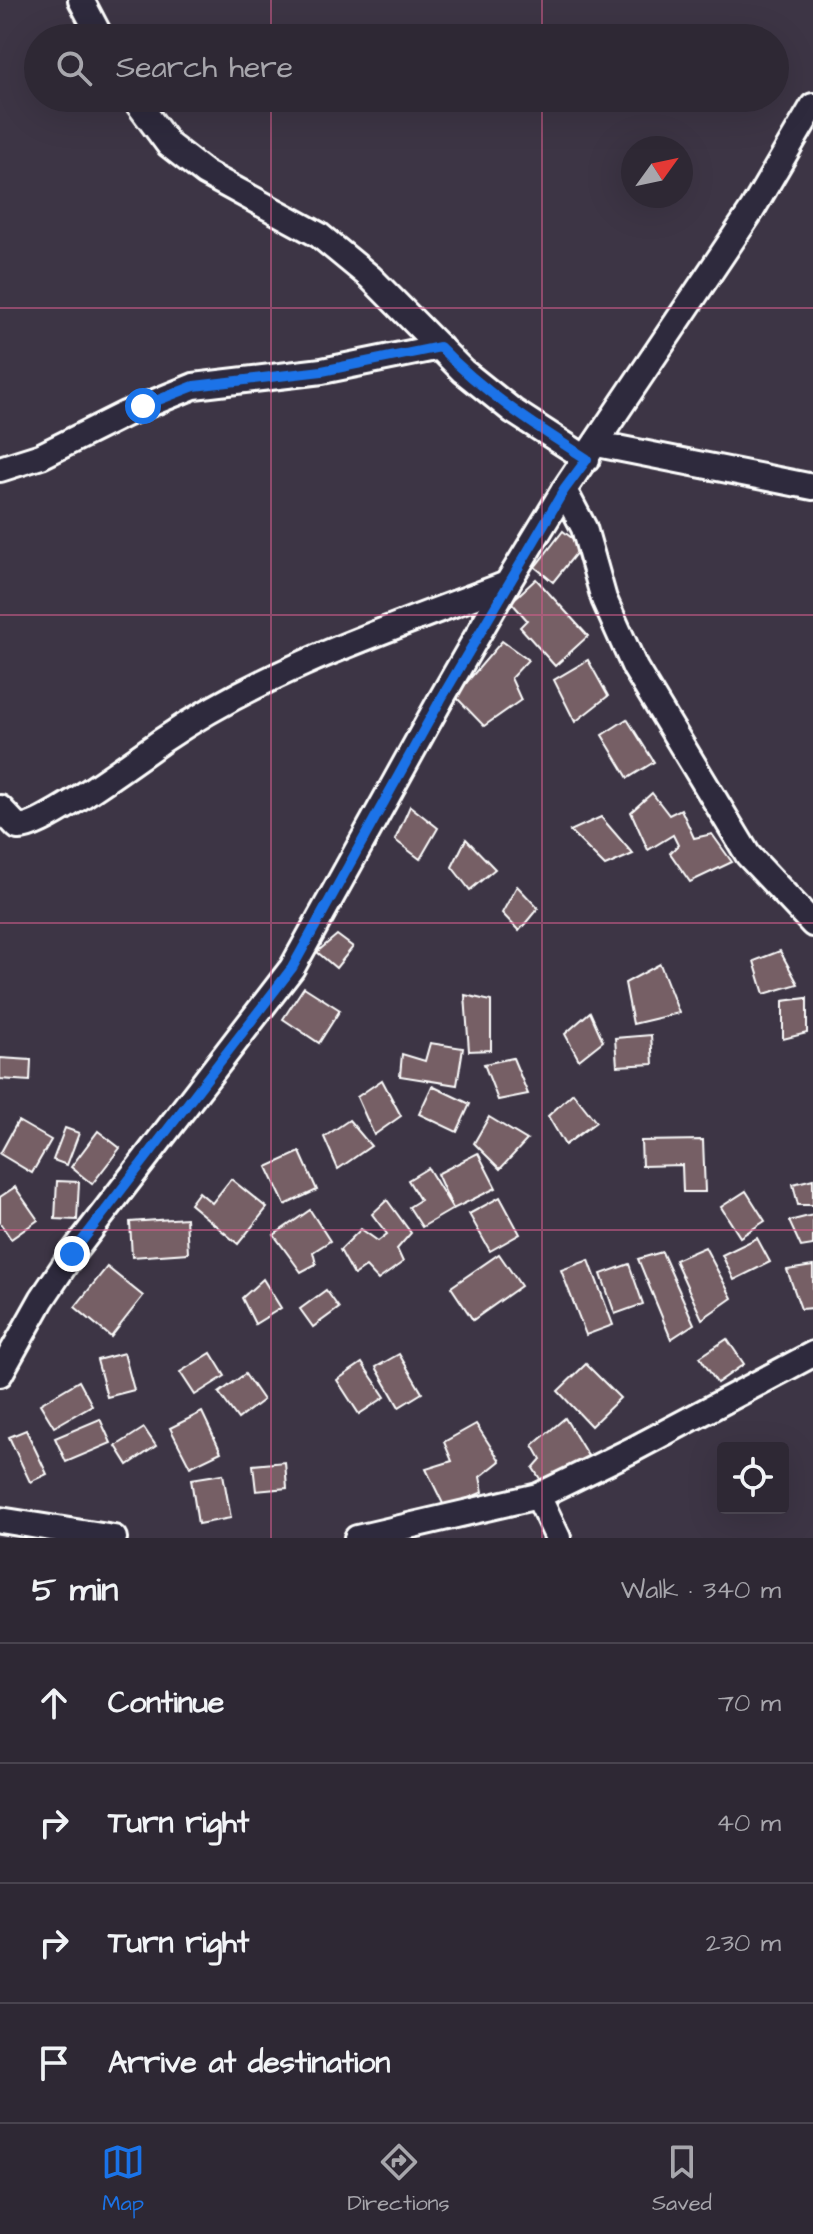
<!DOCTYPE html>
<html lang="en">
<head>
<meta charset="utf-8">
<style>
  body { margin:0; font-family:"Architects Daughter",sans-serif; background:#3a3440; color:#f1f3f6 }
  .controls { position:absolute; right:24px; bottom:24px; display:grid; overflow:hidden; border-radius:8px; box-shadow:0 8px 32px #0002 }
  .controls button { width:72px; height:72px; display:grid; place-items:center; padding:0; border:0; border-bottom:2px solid #49444f; background:#2e2834; color:#f1f3f6; font:40px sans-serif }
  .compass { position:absolute; left:621px; top:136px; width:72px; height:72px; border-radius:50%; background:#2e2834; box-shadow:0 8px 32px #0002; rotate:57deg }
  .stop { position:absolute; width:24px; height:24px; margin:-18px; border:6px solid #1a73e8; border-radius:50%; background:#fff }
  .stop.end { background:#1a73e8; border-color:#fff; box-shadow:0 2px 8px #0008 }
  .list { margin:0; padding:0; list-style:none }
  h2 { display:flex; justify-content:space-between; align-items:center; height:104px; margin:0; padding:0 32px; font-size:34px }
  h2 small { font-size:26px; font-weight:400; color:#a7a6ac }
  .list li { display:grid; grid-template-columns:52px 1fr auto; gap:24px; align-items:center; box-sizing:border-box; height:120px; padding:0 32px; border-top:2px solid #49444f }
  .list b { display:block; font-size:30px; white-space:nowrap }
  .list em { font-size:26px; font-style:normal; color:#a7a6ac }
  .icon { flex:none; width:44px; height:44px; fill:none; stroke:currentColor; stroke-width:2; stroke-linecap:round; stroke-linejoin:round }
  .map { position:relative; flex:none; width:813px; height:1538px; overflow:hidden }
  .search { position:absolute; background:#2e2834; box-shadow:0 8px 32px #0002; left:24px; right:24px; top:24px; height:88px; display:flex; align-items:center; gap:20px; box-sizing:border-box; padding:0 28px; border-radius:44px; color:#a7a6ac; font-size:30px }
  .sheet { height:584px; background:#2e2834 }
  nav { display:flex; justify-content:space-around; align-items:center; box-sizing:border-box; height:112px; border-top:2px solid #49444f; background:#2e2834; font-size:22px; color:#a7a6ac }
  nav a { display:grid; justify-items:center; gap:4px }
  nav .on { color:#1a73e8 }
  .map>svg:first-child { display:block }
  .building { fill:#765f65; stroke:#fff; stroke-width:2 }
  .lines { fill:none; stroke-linecap:round; stroke-linejoin:round }
  .street-casing { stroke:#fff; stroke-width:30 }
  .street { stroke:#2f2a3d; stroke-width:24 }
  .route { stroke:#1a73e8; stroke-width:10 }
  .grid { fill:none; stroke:#d45d8c; stroke-width:2; stroke-opacity:0.55 }
</style>
</head>
<body>
<div class="map">
<svg width="813" height="1538" viewBox="0 0 813 1538">
  <rect width="100%" height="100%" fill="#3d3545"/>
  <filter id="ink" filterUnits="userSpaceOnUse"><feTurbulence type="fractalNoise" baseFrequency=".0125" numOctaves="2"/><feDisplacementMap in="SourceGraphic" scale="16" xChannelSelector="R" yChannelSelector="G"/><feConvolveMatrix kernelMatrix="1 2 1 2 8 2 1 2 1" color-interpolation-filters="sRGB"/></filter>
  <g filter="url(#ink)">
    <!-- building -->
    <g class="building">
      <polygon points="563,531 582,546 553,582 535,567"/>
      <polygon points="536,579 588,636 555,666 520,627 527,620 511,602"/>
      <polygon points="502,641 528,660 511,678 521,700 484,726 455,696"/>
      <polygon points="588,660 608,696 575,722 554,680"/>
      <polygon points="627,719 654,762 628,778 602,735"/>
      <polygon points="652,793 669,815 681,809 694,838 712,834 732,862 690,882 670,853 678,845 673,835 648,850 631,812"/>
      <polygon points="410,806 438,828 420,859 395,840"/>
      <polygon points="601,817 633,854 605,866 570,831"/>
      <polygon points="466,839 495,869 470,890 452,867"/>
      <polygon points="517,886 538,908 519,931 502,913"/>
      <polygon points="337,935 353,947 336,968 317,952"/>
      <polygon points="780,951 798,984 764,994 754,961"/>
      <polygon points="660,964 679,1013 633,1024 625,983"/>
      <polygon points="304,987 340,1010 319,1043 283,1019"/>
      <polygon points="465,995 491,1001 491,1050 469,1051"/>
      <polygon points="807,998 807,1033 783,1039 783,1001"/>
      <polygon points="590,1012 603,1041 579,1060 565,1034"/>
      <polygon points="651,1035 653,1064 617,1066 615,1038"/>
      <polygon points="430,1043 463,1048 457,1085 400,1076 402,1054 425,1061"/>
      <polygon points="0,1058 31,1060 30,1081 0,1079"/>
      <polygon points="513,1058 528,1094 498,1100 484,1064"/>
      <polygon points="382,1080 401,1116 374,1135 357,1097"/>
      <polygon points="432,1086 470,1104 457,1132 419,1114"/>
      <polygon points="573,1093 596,1122 565,1145 548,1116"/>
      <polygon points="489,1117 527,1140 500,1169 474,1143"/>
      <polygon points="349,1120 371,1146 338,1169 324,1137"/>
      <polygon points="18,1121 51,1140 32,1173 0,1154"/>
      <polygon points="65,1128 79,1133 67,1165 53,1160"/>
      <polygon points="98,1131 120,1148 92,1184 71,1167"/>
      <polygon points="703,1140 705,1192 683,1192 682,1165 642,1166 641,1141"/>
      <polygon points="300,1152 317,1190 285,1205 267,1167"/>
      <polygon points="478,1153 496,1188 453,1209 437,1174"/>
      <polygon points="428,1168 453,1209 422,1227 409,1207 420,1200 408,1180"/>
      <polygon points="231,1179 267,1208 238,1244 190,1204 199,1192 212,1203"/>
      <polygon points="813,1179 813,1205 798,1205 793,1184"/>
      <polygon points="57,1181 79,1182 77,1220 55,1219"/>
      <polygon points="15,1187 38,1220 11,1239 0,1223 0,1197"/>
      <polygon points="746,1191 765,1221 740,1237 721,1207"/>
      <polygon points="500,1197 520,1234 490,1251 469,1214"/>
      <polygon points="387,1200 411,1233 397,1249 403,1262 378,1280 366,1267 354,1275 340,1250 361,1229 378,1241 387,1234 372,1214"/>
      <polygon points="310,1210 330,1241 313,1252 316,1264 301,1272 274,1235"/>
      <polygon points="813,1215 813,1245 801,1247 789,1221"/>
      <polygon points="186,1218 188,1253 132,1257 130,1222"/>
      <polygon points="757,1238 770,1262 734,1280 722,1255"/>
      <polygon points="705,1247 732,1298 702,1319 675,1260"/>
      <polygon points="662,1252 694,1324 671,1339 638,1259"/>
      <polygon points="499,1254 521,1286 473,1320 451,1287"/>
      <polygon points="589,1260 613,1325 586,1335 561,1270"/>
      <polygon points="629,1264 643,1304 615,1314 601,1274"/>
      <polygon points="813,1266 813,1308 801,1309 787,1270"/>
      <polygon points="107,1267 143,1296 111,1337 75,1307"/>
      <polygon points="263,1279 281,1308 255,1324 242,1298"/>
      <polygon points="326,1290 339,1308 313,1327 300,1309"/>
      <polygon points="727,1339 744,1364 717,1383 700,1357"/>
      <polygon points="124,1353 134,1390 107,1397 97,1360"/>
      <polygon points="211,1353 225,1376 195,1395 180,1372"/>
      <polygon points="399,1354 422,1393 399,1407 376,1367"/>
      <polygon points="362,1363 385,1397 359,1414 337,1380"/>
      <polygon points="586,1364 620,1398 591,1426 558,1391"/>
      <polygon points="245,1374 263,1400 238,1419 219,1393"/>
      <polygon points="79,1381 92,1405 54,1427 40,1404"/>
      <polygon points="202,1412 221,1452 190,1467 170,1428"/>
      <polygon points="565,1418 588,1456 542,1482 533,1468 541,1459 533,1445"/>
      <polygon points="100,1419 111,1443 66,1462 55,1438"/>
      <polygon points="476,1424 500,1461 480,1477 483,1492 445,1508 426,1469 452,1461 444,1442"/>
      <polygon points="144,1428 156,1446 128,1465 116,1446"/>
      <polygon points="26,1430 47,1474 30,1482 9,1437"/>
      <polygon points="285,1462 287,1488 256,1491 253,1465"/>
      <polygon points="223,1474 231,1518 198,1524 191,1479"/>
    </g>
    <g class="lines">
      <!-- street casing -->
      <g class="street-casing">
        <g id="street">
          <polyline points="81,0 101,38"/>
          <polyline points="134,98 169,145 205,173 319,235 370,277 463,371 513,411 587,459"/>
          <polyline points="597,444 813,487"/>
          <polyline points="0,469 41,456 125,414 194,386 322,371 440,347"/>
          <polyline points="564,490 584,528 604,599 635,668 748,855 813,924"/>
          <path d="M0,808L18,827C39,831 140,756 163,740C268,668 389,629 507,584"/>
          <polyline points="0,1374 42,1299 72,1254 292,968 441,699 507,584 564,490 752,210 813,106"/>
          <polyline points="538,1496 558,1538"/>
          <polyline points="0,1520 114,1538"/>
          <polyline points="357,1538 538,1496 632,1450 813,1354"/>
        </g>
      </g>
      <!-- street -->
      <use href="#street" class="street"/>
    </g>
  </g>
  <g class="lines" filter="url(#ink)">
    <!-- route -->
    <path class="route" d="M72,1254L292,968L441,699L564,490L587,459C534,425 483,392 440,347L322,371L194,386L143,406"/>
  </g>
  <!-- grid -->
  <path class="grid" d="M271,0V38M542,0V38M271,98V1538M542,98V1538M0,308H813M0,615H813M0,923H813M0,1230H813"/>
</svg>
<div class="controls">
<button><svg class="icon" aria-label="locate" viewBox="0 0 24 24"><circle cx="12" cy="12" r="6"/><path d="M12 2v4M12 18v4M2 12h4M18 12h4"/></svg></button>
</div>
<svg class="compass" viewBox="-18 -18 36 36"><path d="M0-13l5 13h-10z" fill="#e53935"/><path d="M0 13l5-13h-10z" fill="#a7a6ac"/></svg>
<div class="stop" style="left:143px;top:406px"></div>
<div class="stop end" style="left:72px;top:1254px"></div>
<div class="search"><svg class="icon" aria-label="search" viewBox="0 0 24 24"><circle cx="10" cy="10" r="6"/><path d="M15 15l6 6"/></svg>Search here</div>
</div>
<section class="sheet">
<h2>5 min<small>Walk · 340 m</small></h2>
<ul class="list">
<li><svg class="icon" aria-label="ahead" viewBox="0 0 24 24"><path d="M12 20V5M6 11l6-6 6 6"/></svg><div><b>Continue</b></div><em>70 m</em></li>
<li><svg class="icon" aria-label="right" viewBox="0 0 24 24"><path d="M7 20v-9h11M14 6l5 5-5 5"/></svg><div><b>Turn right</b></div><em>40 m</em></li>
<li><svg class="icon" aria-label="right" viewBox="0 0 24 24"><path d="M7 20v-9h11M14 6l5 5-5 5"/></svg><div><b>Turn right</b></div><em>230 m</em></li>
<li><svg class="icon" aria-label="arrive" viewBox="0 0 24 24"><path d="M6 21V4h12l-3 4 3 4H6"/></svg><div><b>Arrive at destination</b></div></li>
</ul>
</section>
<nav>
<a class="on"><svg class="icon" aria-label="map" viewBox="0 0 24 24"><path d="M3 6l6-2 6 2 6-2v14l-6 2-6-2-6 2zM9 4v14M15 6v14"/></svg>Map</a>
<a><svg class="icon" aria-label="directions" viewBox="0 0 24 24"><path d="M12 3l9 9-9 9-9-9zM9 14v-3h6M13 9l2 2-2 2"/></svg>Directions</a>
<a><svg class="icon" aria-label="saved" viewBox="0 0 24 24"><path d="M7 4h10v16l-5-4-5 4z"/></svg>Saved</a>
</nav>
</body>
</html>
